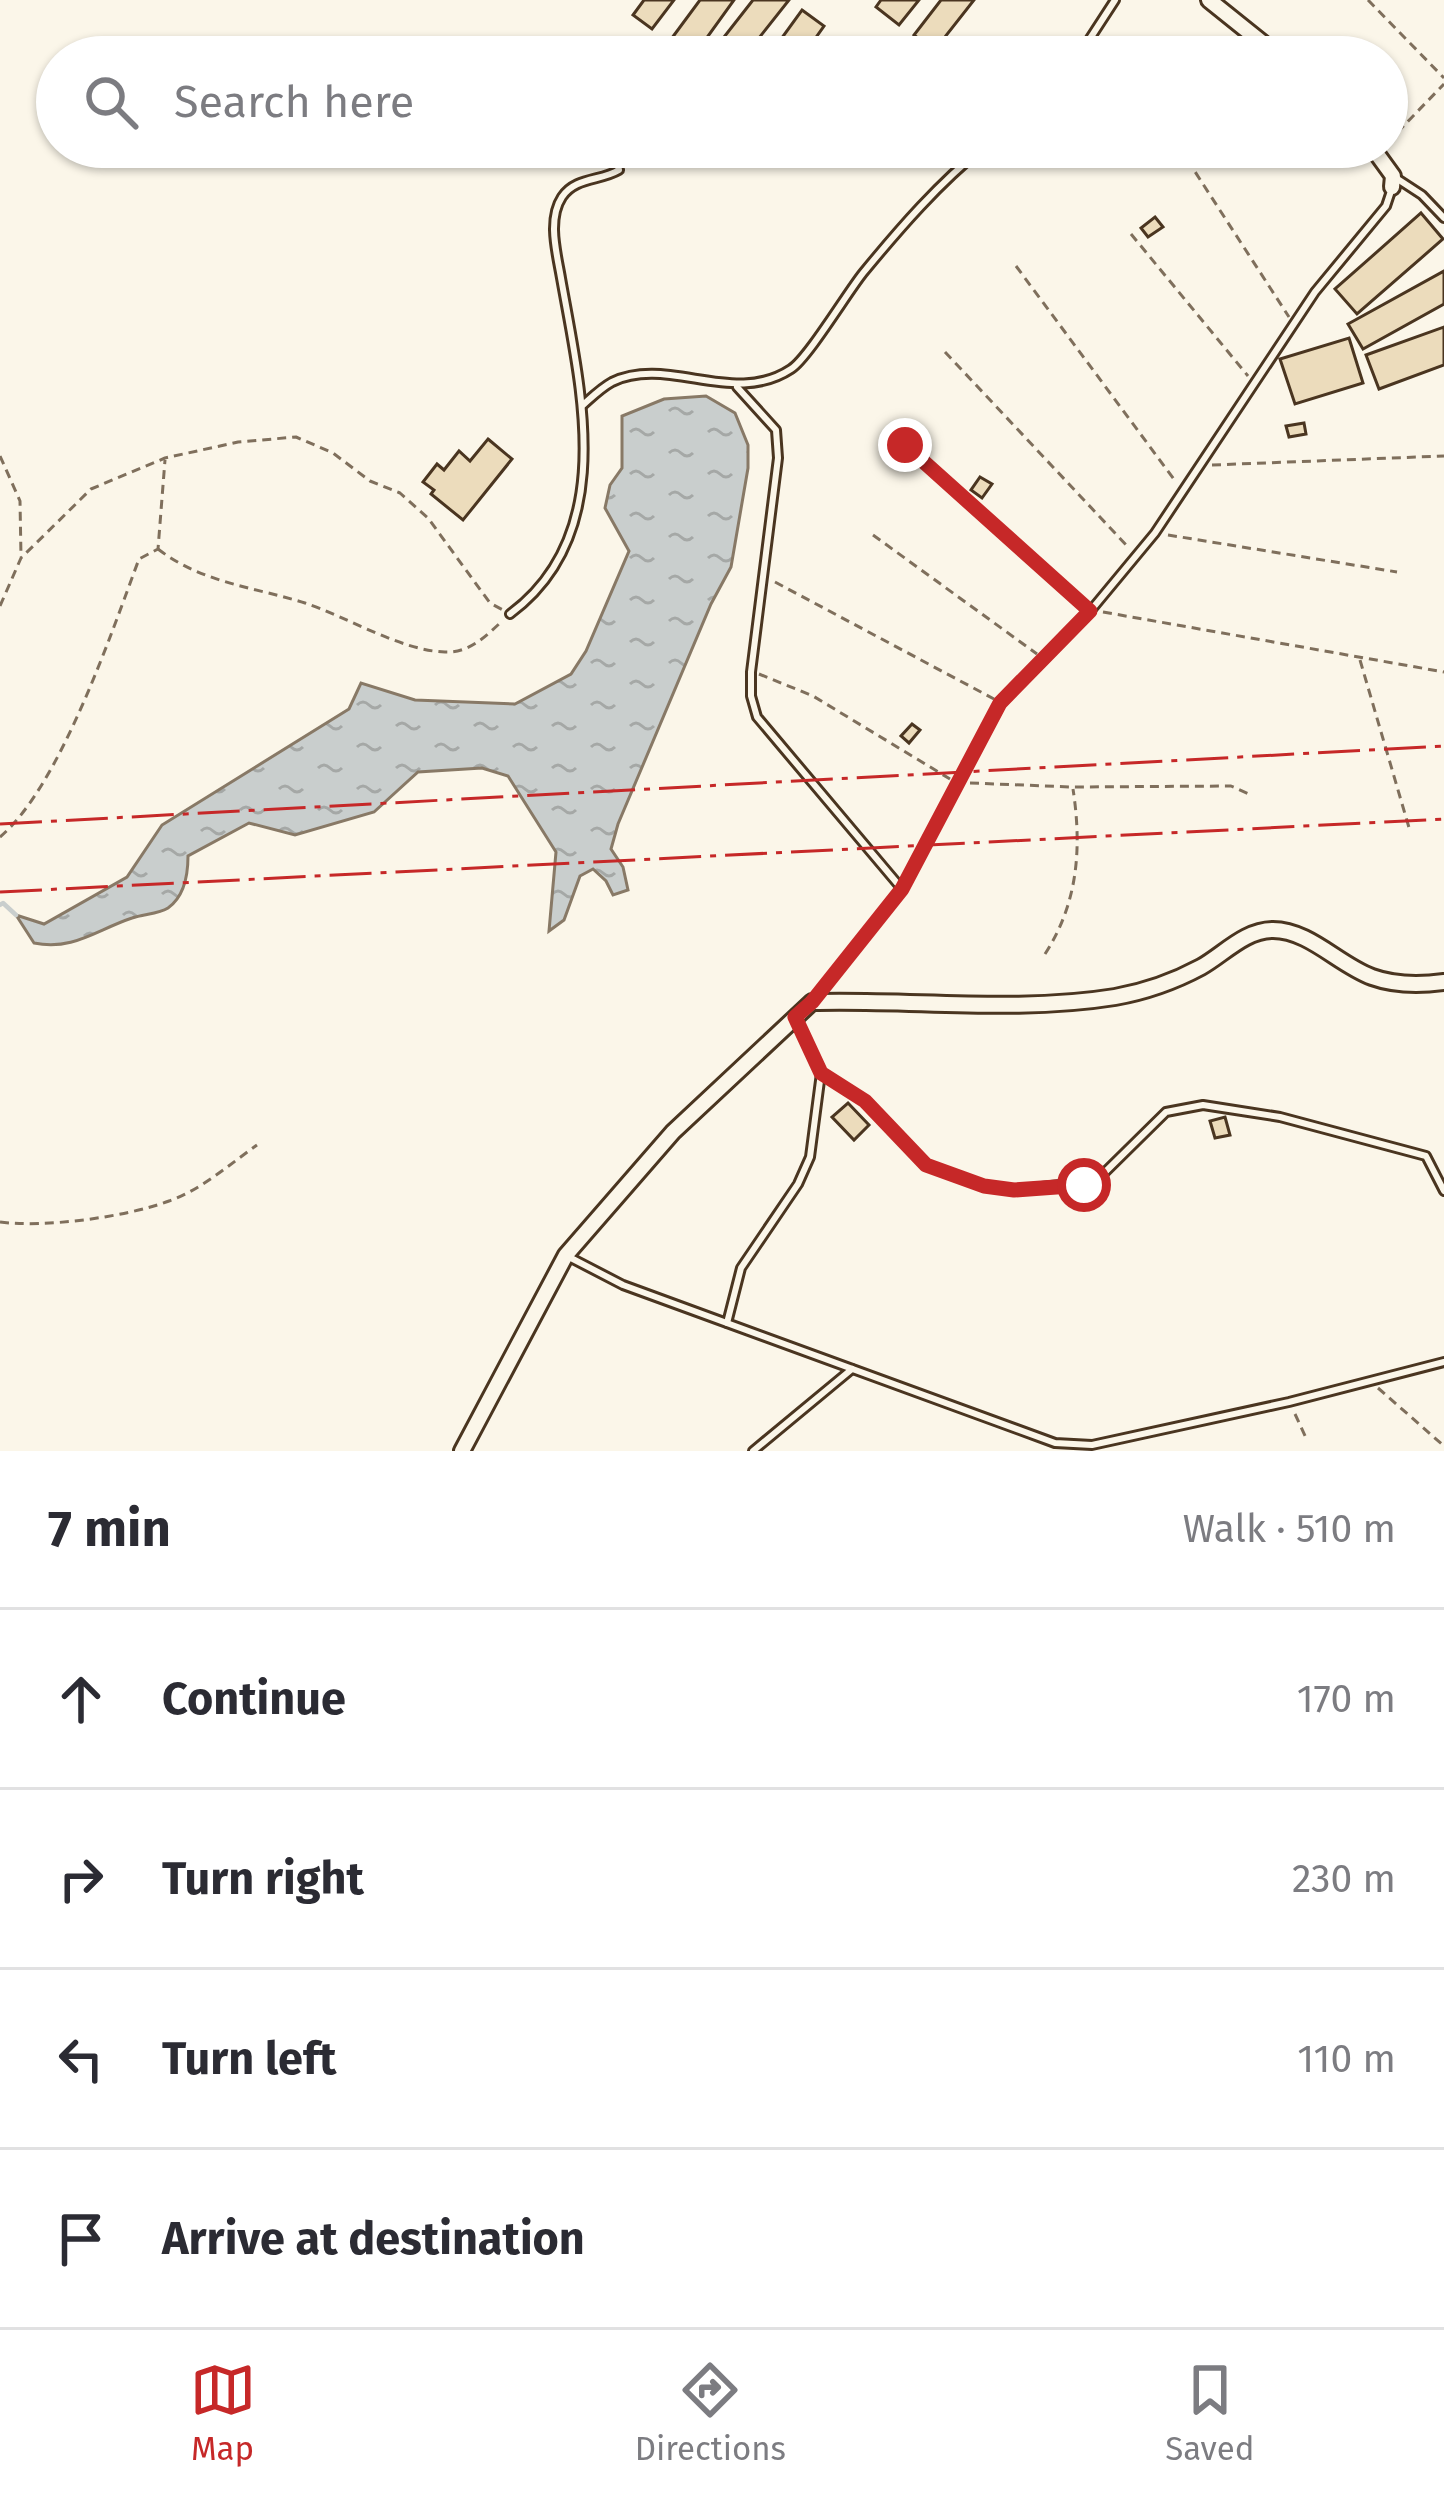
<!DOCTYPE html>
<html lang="en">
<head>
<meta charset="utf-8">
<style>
  body { margin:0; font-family:"Fira Sans",sans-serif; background:#f2f2f3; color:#2b2b33 }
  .stop { position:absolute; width:36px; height:36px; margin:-27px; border:9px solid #c62828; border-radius:50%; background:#fff }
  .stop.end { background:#c62828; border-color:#fff; box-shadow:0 3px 12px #0008 }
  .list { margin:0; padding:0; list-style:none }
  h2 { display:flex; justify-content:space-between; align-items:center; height:156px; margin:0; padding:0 48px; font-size:51px }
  h2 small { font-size:39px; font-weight:400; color:#7c7c81 }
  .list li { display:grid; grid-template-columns:78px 1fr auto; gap:36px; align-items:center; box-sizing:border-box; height:180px; padding:0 48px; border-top:3px solid #e1e1e2 }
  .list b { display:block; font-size:45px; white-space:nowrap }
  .list em { font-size:39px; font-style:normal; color:#7c7c81 }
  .icon { flex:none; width:66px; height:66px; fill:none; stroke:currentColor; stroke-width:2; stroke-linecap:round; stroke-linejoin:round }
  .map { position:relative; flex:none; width:1444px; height:1451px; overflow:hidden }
  .search { position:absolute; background:#fff; box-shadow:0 3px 9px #0004; left:36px; right:36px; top:36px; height:132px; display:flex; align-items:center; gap:30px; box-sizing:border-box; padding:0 42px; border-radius:66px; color:#7c7c81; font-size:45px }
  .sheet { height:876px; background:#fff }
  nav { display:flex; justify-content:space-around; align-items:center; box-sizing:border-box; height:168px; border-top:3px solid #e1e1e2; background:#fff; font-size:33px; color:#7c7c81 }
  nav a { display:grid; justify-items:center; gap:6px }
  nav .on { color:#c62828 }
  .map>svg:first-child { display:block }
  .water { fill:url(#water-ripples); stroke:#887966; stroke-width:3 }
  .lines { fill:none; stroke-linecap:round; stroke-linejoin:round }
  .stream { stroke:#c9cecd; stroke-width:4.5 }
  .building { fill:#ecdcbc; stroke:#4a3520; stroke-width:3 }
  .service-casing { stroke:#4a3520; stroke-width:12 }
  .minor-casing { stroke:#4a3520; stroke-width:20 }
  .path { stroke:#7f6f5c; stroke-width:3; stroke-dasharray:9 6; stroke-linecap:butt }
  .service { stroke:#fbf6e9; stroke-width:6 }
  .minor { stroke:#fbf6e9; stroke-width:14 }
  .power { stroke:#c62828; stroke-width:3; stroke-dasharray:42 9 6 9; stroke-linecap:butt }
  .route { stroke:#c62828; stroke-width:15 }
</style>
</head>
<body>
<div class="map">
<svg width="1444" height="1451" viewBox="0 0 1444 1451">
  <defs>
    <pattern id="water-ripples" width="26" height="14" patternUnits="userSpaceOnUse" patternTransform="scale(3)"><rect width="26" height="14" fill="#c9cecd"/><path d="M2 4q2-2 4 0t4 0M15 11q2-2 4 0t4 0" fill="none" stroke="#a5a8a6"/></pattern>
  </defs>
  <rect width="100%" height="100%" fill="#fbf6e9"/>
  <!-- water -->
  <path class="water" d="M706,396L735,413L748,445V468L731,567L711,604L618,824L611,849L623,867L628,890L613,895L606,881L593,869L580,876L564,920L549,931L556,852L508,776L482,768L418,772L374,812L295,835L249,823L188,856C188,874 185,896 168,908C159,914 143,914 132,918C96,930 73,951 34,943L16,915L44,924L127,877L162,825L349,709L361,683L415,700L515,704L571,674L586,651L629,551L605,508L610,485L622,468V416L664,399Z"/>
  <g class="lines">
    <!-- stream -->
    <polyline class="stream" points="0,905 3,903 16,915"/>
  </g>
  <!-- building -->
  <g class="building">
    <polygon points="644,0 674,0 652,29 633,15"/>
    <polygon points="700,0 734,0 693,57 681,57 666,46"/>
    <polygon points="753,0 789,0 744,57 731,57 717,46"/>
    <polygon points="881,0 919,0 899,25 876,7"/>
    <polygon points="941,0 974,0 934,51 914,35"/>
    <polygon points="802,10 824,26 802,57 768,57"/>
    <polygon points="836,40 857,57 823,57"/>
    <polygon points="1421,213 1443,239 1357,314 1335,289"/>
    <polygon points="1155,217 1163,227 1148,237 1141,228"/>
    <polygon points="1444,271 1444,304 1363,349 1348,324"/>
    <polygon points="1444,327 1444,365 1379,389 1366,355"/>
    <polygon points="1349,338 1363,383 1295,404 1280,359"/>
    <polygon points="1304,423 1306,434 1289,437 1286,426"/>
    <polygon points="488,439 512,459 463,520 431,494 434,490 423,482 437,464 444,470 459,451 470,461"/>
    <polygon points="980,477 992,484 982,498 971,490"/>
    <polygon points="912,724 920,730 909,743 901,736"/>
    <polygon points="848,1103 869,1125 854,1140 832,1117"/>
    <polygon points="1225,1117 1230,1135 1215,1138 1210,1121"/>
  </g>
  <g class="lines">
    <!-- service casing -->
    <g class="service-casing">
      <g id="service">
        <polyline points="1078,57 1115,0"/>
        <polyline points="1396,178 1422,195 1444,218"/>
        <polyline points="737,387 776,430 778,458 751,672 751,696 757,717 902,889"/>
        <path d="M583,405C592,397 601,388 612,382C668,355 734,407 791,369C808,358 847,293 863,273C900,228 939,183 984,147"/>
        <path d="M510,614C618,534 581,391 561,278C557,254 547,220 562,197C575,177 601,181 619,170L616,157L594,147"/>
        <polyline points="813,1001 902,889 1001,703 1087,615 1155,533 1315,292 1386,206 1391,191"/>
        <polyline points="821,1073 865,1101 926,1165 984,1186 1014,1190 1096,1181 1166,1112 1203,1105 1280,1117 1426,1156 1444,1191"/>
        <polyline points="569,1257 623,1285 1055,1443 1092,1445 1289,1402 1444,1362"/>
        <polyline points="727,1323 741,1268 798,1184 810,1157 821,1073 796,1019"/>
        <polyline points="753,1451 852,1369"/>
      </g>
    </g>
    <!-- minor casing -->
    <g class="minor-casing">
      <g id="minor">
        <polyline points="1209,0 1280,57"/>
        <polyline points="1372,147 1393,176 1392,187"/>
        <path d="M462,1451L566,1255L673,1132L812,1002C912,999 1016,1013 1115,997C1143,992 1175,981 1201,967C1224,954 1245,930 1273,930C1309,930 1339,965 1372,977C1394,985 1421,985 1444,982"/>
      </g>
    </g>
    <!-- path -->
    <g class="path">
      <polyline points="1368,0 1444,78"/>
      <polyline points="1387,143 1444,84"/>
      <polyline points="1179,147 1289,317"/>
      <polyline points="1131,234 1248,376"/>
      <polyline points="1016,266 1176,482"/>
      <polyline points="945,352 1129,548"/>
      <polyline points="905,445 1084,605"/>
      <polyline points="0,456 20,501 21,557"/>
      <polyline points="1212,465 1444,456"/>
      <polyline points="873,535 1037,654"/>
      <polyline points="1168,535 1397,572"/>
      <path d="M158,549C202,583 254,587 305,603C347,617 402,651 445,652C468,653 484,638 500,623"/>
      <polyline points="775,582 994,699"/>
      <polyline points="0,606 21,558 91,489 165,458 238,442 296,437 333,453 370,481 400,493 428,518 490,603 503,610"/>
      <polyline points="1103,612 1444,672"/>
      <polyline points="1360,660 1410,831"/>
      <polyline points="759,674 813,696 950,779"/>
      <polyline points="970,783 1072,787 1231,786 1249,794"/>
      <path d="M0,837C60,786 111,634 139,559L158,549L165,460"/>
      <path d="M1045,954C1078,903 1082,848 1073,789"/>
      <path d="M0,1222C45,1228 126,1217 169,1201C201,1190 230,1164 257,1145"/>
      <polyline points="1378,1388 1444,1446"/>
      <polyline points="1295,1414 1307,1440"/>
    </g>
    <!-- service -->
    <use href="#service" class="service"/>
    <!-- minor -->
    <use href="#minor" class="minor"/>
    <!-- power -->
    <g class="power">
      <polyline points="0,824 1444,746"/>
      <polyline points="0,892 1444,819"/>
    </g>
  </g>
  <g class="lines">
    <!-- route -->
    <polyline class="route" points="905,445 1090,611 1000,703 902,889 812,1002 795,1017 821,1073 865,1101 926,1165 984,1186 1014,1190 1084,1185"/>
  </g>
</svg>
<div class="stop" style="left:1084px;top:1185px"></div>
<div class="stop end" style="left:905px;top:445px"></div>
<div class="search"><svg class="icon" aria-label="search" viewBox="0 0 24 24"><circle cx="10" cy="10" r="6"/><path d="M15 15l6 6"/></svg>Search here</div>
</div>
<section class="sheet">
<h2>7 min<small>Walk · 510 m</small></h2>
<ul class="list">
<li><svg class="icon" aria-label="ahead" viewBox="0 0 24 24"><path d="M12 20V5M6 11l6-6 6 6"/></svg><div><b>Continue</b></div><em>170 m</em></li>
<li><svg class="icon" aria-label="right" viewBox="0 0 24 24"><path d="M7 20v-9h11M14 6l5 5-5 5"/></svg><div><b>Turn right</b></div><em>230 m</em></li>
<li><svg class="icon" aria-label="left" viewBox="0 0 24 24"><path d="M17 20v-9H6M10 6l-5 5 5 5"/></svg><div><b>Turn left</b></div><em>110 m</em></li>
<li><svg class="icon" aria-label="arrive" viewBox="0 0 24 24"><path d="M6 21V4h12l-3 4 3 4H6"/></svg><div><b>Arrive at destination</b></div></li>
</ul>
</section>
<nav>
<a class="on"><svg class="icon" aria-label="map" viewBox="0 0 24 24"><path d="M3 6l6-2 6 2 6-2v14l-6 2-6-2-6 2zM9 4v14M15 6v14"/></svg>Map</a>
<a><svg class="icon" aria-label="directions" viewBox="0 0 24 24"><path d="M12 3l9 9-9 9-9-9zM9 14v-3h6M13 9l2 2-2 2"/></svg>Directions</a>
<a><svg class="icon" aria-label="saved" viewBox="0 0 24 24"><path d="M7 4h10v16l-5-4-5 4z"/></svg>Saved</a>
</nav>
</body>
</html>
